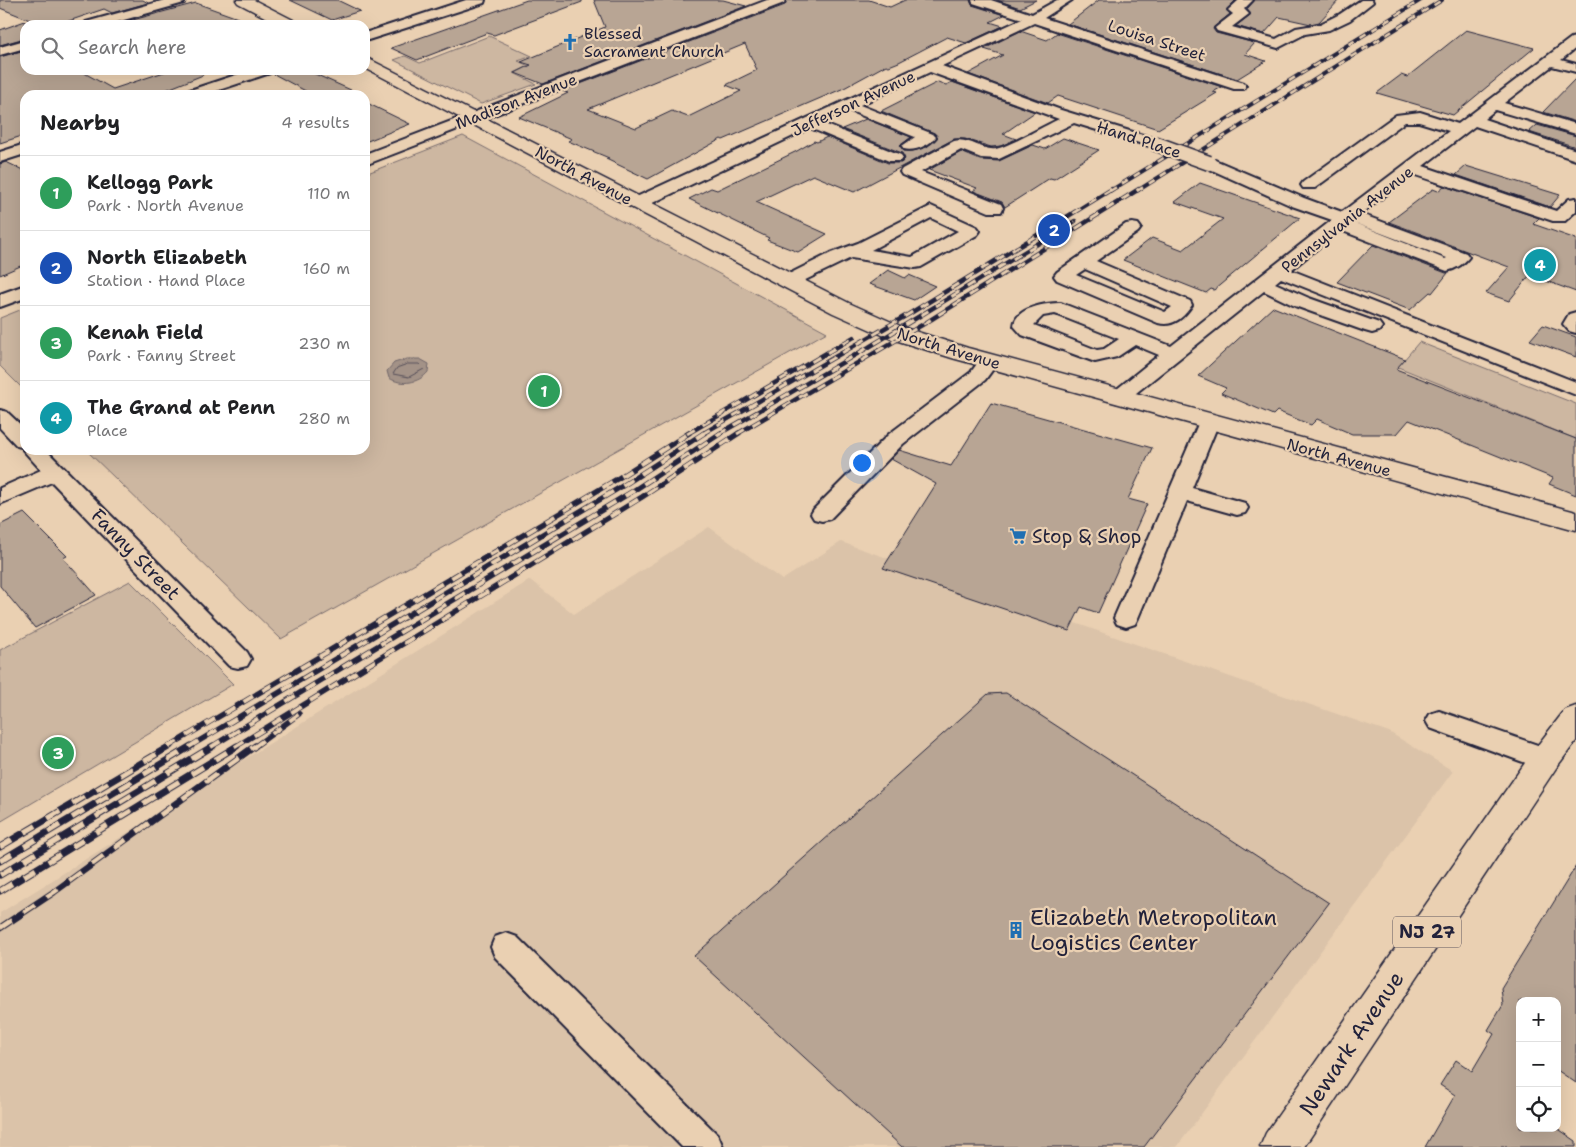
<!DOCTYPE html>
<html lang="en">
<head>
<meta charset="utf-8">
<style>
  body { margin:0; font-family:"Shantell Sans",sans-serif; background:#f6f6f6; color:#202124 }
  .controls { position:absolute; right:15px; bottom:15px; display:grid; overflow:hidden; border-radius:10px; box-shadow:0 5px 20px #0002 }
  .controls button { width:45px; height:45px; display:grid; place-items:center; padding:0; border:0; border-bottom:1px solid #e0e0e0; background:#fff; color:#202124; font:25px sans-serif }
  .you { position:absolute; left:861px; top:462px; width:18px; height:18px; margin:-12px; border:4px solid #fff; border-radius:50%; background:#1a73e8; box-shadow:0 0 0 8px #1a73e833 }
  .badge { display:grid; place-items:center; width:32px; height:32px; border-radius:50%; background:#0f766e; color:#fff; font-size:16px; font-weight:700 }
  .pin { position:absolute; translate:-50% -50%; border:2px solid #fff; box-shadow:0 1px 5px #0006 }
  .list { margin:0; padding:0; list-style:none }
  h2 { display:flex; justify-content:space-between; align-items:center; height:65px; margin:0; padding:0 20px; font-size:21px }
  h2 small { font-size:16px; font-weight:400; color:#757577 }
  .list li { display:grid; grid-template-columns:32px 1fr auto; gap:15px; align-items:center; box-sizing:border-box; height:75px; padding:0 20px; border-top:1px solid #e0e0e0 }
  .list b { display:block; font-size:19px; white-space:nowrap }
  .list p { margin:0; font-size:16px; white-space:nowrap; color:#757577 }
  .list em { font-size:16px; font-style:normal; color:#757577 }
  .icon { flex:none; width:28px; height:28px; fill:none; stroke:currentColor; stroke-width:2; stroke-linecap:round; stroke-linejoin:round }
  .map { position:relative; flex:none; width:1576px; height:1147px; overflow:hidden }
  .search { position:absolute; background:#fff; box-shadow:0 5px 20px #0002; left:20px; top:20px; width:350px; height:55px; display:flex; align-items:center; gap:12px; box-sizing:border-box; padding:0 18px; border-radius:15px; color:#757577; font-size:19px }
  .panel { position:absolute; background:#fff; box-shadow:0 5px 20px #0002; left:20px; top:90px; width:350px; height:365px; border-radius:15px }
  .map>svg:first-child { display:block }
  .built { fill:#dbc3a9 }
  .green { fill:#cdb7a1; stroke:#786c6e }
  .water { fill:#a39287; stroke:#6f6569 }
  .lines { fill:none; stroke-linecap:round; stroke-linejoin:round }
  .shore { stroke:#564f59; stroke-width:1 }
  .building { fill:#b8a594; stroke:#22223b; fill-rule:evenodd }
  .minor-casing { stroke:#22223b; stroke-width:4 }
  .major-casing { stroke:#22223b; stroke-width:3 }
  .minor { fill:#ead0b2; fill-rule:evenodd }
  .major { fill:#ead0b2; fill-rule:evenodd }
  .rail-far3-casing { stroke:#22223b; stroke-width:4 }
  .rail-far2-casing { stroke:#22223b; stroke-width:4.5 }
  .rail-far1-casing { stroke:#22223b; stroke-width:5.5 }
  .rail-casing { stroke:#22223b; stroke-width:7 }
  .rail-far3 { stroke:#ead0b2; stroke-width:2.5; stroke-dasharray:7; stroke-linecap:butt }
  .rail-far2 { stroke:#ead0b2; stroke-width:3; stroke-dasharray:9; stroke-linecap:butt }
  .rail-far1 { stroke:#ead0b2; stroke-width:4; stroke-dasharray:11; stroke-linecap:butt }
  .rail { stroke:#ead0b2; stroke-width:5; stroke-dasharray:14; stroke-linecap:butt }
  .minor-bridge-casing { stroke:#22223b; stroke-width:17; stroke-linecap:butt }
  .minor-bridge { stroke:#ead0b2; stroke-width:14 }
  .labels { text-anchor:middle; stroke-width:4.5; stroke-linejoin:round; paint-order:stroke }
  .far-poi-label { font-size:16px; fill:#22223b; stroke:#ead0b2; text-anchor:start }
  .far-street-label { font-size:16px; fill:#22223b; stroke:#ead0b2 }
  .shield { fill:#ead0b2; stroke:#5e565f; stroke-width:1 }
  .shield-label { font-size:18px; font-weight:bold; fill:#22223b }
  .poi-label { font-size:19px; fill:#22223b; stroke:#ead0b2; text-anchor:start }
  .street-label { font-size:19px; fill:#22223b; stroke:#ead0b2 }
  .near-poi-label { font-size:22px; fill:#22223b; stroke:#ead0b2; text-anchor:start }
  .near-street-label { font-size:22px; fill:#22223b; stroke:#ead0b2 }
</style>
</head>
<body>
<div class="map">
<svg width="1576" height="1147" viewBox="0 0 1576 1147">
  <rect width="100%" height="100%" fill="#ead0b2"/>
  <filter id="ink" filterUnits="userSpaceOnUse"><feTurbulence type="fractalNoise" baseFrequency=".02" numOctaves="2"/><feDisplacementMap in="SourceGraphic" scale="10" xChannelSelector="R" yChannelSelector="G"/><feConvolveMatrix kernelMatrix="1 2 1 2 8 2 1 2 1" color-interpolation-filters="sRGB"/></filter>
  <g filter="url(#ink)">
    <!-- built -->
    <polygon class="built" points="709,527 782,580 841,542 1389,732 1453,771 1177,1147 0,1147 0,913 530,580 574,614"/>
    <!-- green -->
    <g class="green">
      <polygon points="489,36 532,56 518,61 529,66 514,73 536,84 481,104 394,60 405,56 420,63"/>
      <polygon points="463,136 827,332 281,639 86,450 365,450 365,174"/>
      <polygon points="25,308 25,391 0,366 0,318"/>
      <polygon points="1419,342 1576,404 1576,439 1398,367"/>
      <polygon points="130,581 233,684 0,822 0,650"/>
    </g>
    <!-- water -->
    <path class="water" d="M407,359H420L429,364L428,372C419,383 402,386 389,378L387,371L394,363Z"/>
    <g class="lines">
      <!-- shore -->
      <polygon class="shore" points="408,364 419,364 424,369 409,377 393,374 397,368"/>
    </g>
    <!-- building -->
    <g class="building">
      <polygon points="0,0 143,0 148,3 112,13 104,9 57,25 42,25 0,8"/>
      <polygon points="290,0 337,0 360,11 332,20"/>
      <polygon points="527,0 582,0 582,2 494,35 487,33 417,60 391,48"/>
      <polygon points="594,0 723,0 746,6 543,84 515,73 531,65 521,62 605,27"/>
      <path d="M787,0H869L890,7L905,0H970L972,5L1004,15L990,22L1003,26L966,43L947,37L899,62L889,66L886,65L844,88L723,140L721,139L648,179L606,159L609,158L568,141L572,139L519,117L568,93L562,91L785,5ZM745,44L757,70L726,85L741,91L688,117L672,111L636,128L588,109Z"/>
      <polygon points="997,0 1036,0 1020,8"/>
      <polygon points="1099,0 1236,0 1227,9 1230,14 1214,27 1213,29 1216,33 1255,43 1245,54 1266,61 1237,79 1068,24"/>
      <polygon points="1255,0 1339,0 1319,22 1311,24 1279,17 1264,34 1236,26 1250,15 1247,9"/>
      <polygon points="196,3 249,22 249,25 138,25 129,21"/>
      <polygon points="25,21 25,38 0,45 0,30"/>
      <polygon points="1466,30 1534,48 1453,115 1377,93 1401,75 1407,77"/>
      <polygon points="1020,31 1047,40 1057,33 1222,87 1213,92 1217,93 1158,129 1058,96 1048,103 968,74 1003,55 984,49"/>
      <polygon points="25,50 25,70 79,70 113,89 170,70 201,70 203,75 153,95 25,95 25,135 0,143 0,57"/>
      <polygon points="274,70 306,70 362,95 313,95 272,73"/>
      <polygon points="1576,78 1576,122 1543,112"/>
      <polygon points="938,82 946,85 952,82 1035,112 1003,134 1016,139 1001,146 991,147 965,139 954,139 854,192 813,175 756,202 827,234 798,252 767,240 769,238 689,199 711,188 717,190 797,151 814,141 817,142 827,137 888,163 901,163 905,159 902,153 842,129 866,119 911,137 900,146 904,151 913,151 927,147 937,138 934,133 881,111"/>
      <polygon points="365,102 410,124 365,142"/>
      <polygon points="1537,125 1576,136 1576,147 1529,132"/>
      <polygon points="1063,138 1099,150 1054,179 1050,178 1005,207 1002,202 973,191 977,188 929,170 961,152 980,160 999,161 1033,145 1045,149"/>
      <polygon points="6,162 25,171 25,264 0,275 0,164"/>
      <polygon points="1466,166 1560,195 1550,207 1456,175"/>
      <polygon points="1200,183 1300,218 1214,290 1211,289 1206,293 1123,260 1152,238 1183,250 1223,219 1175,202"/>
      <polygon points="1444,186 1539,218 1533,224 1576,239 1576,292 1530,275 1509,301 1486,293 1509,267 1389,222 1433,189 1438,191"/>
      <polygon points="1373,245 1446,273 1448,273 1432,293 1430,292 1410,310 1337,282"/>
      <polygon points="888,270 905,278 909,275 935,286 914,300 869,284"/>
      <polygon points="1273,307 1405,359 1396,369 1576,439 1576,495 1549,484 1553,478 1409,420 1397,434 1352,434 1317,419 1311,425 1277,411 1273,415 1221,393 1226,388 1198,376"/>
      <polygon points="1543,325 1576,337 1576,357 1530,340"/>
      <polygon points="991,403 1152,448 1128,499 1147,504 1098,613 1081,607 1069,631 883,568 936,484 891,459 899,450 951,466"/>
      <polygon points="24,513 67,556 63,558 96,595 35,628 0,586 0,525"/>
      <polygon points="1006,693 1329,903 1144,1147 902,1147 694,956 988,694"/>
      <polygon points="1576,866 1576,1083 1557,1070 1557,1001 1520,1001 1520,1128 1557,1128 1576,1141 1576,1147 1425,1147 1455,1095 1440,1085 1456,1060 1472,1071 1494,1034 1488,1030 1503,1005 1501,988"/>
    </g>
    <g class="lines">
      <!-- minor casing -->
      <g class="minor-casing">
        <g id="minor">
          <polygon points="165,0 185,0 184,3 106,25 84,25 86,22"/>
          <polygon points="466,0 485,0 484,3 365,41 365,33"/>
          <polygon points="767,0 785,0 784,3 365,165 365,154"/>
          <path d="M972,0H991L1032,14L1057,0H1072L1044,18L1244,83L1246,86L1244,89H1234L1034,23L942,66L1061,110L1159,140L1162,143L1159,146H1149L1074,123L999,159L981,158L961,150L921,172L1001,204L1003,208L1001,212H989L902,175L900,172L902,169L954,141C969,137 981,151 996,149C1008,147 1046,125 1059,119L930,72L860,105L933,134L936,137C930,145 914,152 904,149L902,146L915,137L848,110L822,123L901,155L903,158L901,161H889L810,128L644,207H632L630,203L632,199L1022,19L973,3Z"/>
          <polygon points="1239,0 1253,0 1244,9 1249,14 1232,27 1276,39 1296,28 1320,24 1340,14 1361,0 1372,0 1373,2 1350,20 1329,30 1305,34 1278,48 1217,31 1215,28 1233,14 1228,10"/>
          <path d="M1576,37V48L1561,60L1576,64V72L1552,66L1504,103L1576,124V134L1495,110L1484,119L1576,150V160L1475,126L1423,166L1556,211L1569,199L1576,198V211L1565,221H1553L1413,174L1361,214L1466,253L1469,257C1464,264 1455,269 1447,271L1340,230L1291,270L1576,382V395L1281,278L1275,283L1309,298L1379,323L1382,327L1379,331L1372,333L1365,331L1295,306L1264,291L1126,401L1119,403L1112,401L1109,397L1112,393L1159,355L1135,345L1117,357L1095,362L1022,335L1014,326C1015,307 1047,303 1061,303L1171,346L1332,220L1292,206L1203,166L1201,163L1203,160H1215L1304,198L1342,212L1449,131L1419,122H1405L1315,188H1303L1301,185L1303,182L1396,115L1420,112L1458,124L1571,38ZM1352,222L1447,258L1445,259ZM1055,314L1058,315L1119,339L1104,349L1097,350L1034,325L1043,316Z"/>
          <polygon points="25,40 25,48 0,55 0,47"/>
          <polygon points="251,70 272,70 270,73 204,95 182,95 184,92"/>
          <polygon points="25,144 25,154 0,162 0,152"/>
          <path d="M931,206L977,227L980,231L977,235L921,267L915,268L851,258L795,285L789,286L783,285L780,281L783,277L831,253L858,243ZM931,218L958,231L912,257L871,250Z"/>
          <path d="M1132,223L1138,224L1141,228L1138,232L1096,261L1190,301L1192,305C1184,317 1174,327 1158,323L1057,280L1054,276L1057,272L1126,224ZM1085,269L1172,307L1165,312L1076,275Z"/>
          <polygon points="25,285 25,298 0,307 0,294"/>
          <polygon points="1576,312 1576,333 1569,331 1563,324 1569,314"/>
          <polygon points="989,355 996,357 999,361 985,380 903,444 830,519 822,521 814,519 811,514 814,509 889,434 971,372 982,357"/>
          <polygon points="0,410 7,412 25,429 25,450 46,450 247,652 251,659 247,666 238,668 229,666 52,482 0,504 0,488 41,470 23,450 25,448 17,446 0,428"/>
          <polygon points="1209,416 1216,417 1219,422 1192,488 1245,503 1248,508 1245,513 1237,515 1187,501 1138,618 1135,624 1126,627 1117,624 1114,618 1199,422 1202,417"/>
          <polygon points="1439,711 1555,751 1559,759 1555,767 1545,770 1430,728 1426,721 1430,714"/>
          <polygon points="506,933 517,937 718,1135 723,1147 682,1147 495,957 491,947 495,937"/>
        </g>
      </g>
      <!-- major casing -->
      <g class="major-casing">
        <g id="major">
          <polygon points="236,0 254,0 297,22 300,25 280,25 238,3"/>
          <polygon points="365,57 849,303 905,328 968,348 1576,512 1576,530 952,358 889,338 833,313 365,68"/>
          <polygon points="1576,706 1576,741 1556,768 1304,1147 1260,1147 1266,1133 1534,750 1565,710"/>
        </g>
      </g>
      <!-- minor -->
      <use href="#minor" class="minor"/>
      <!-- major -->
      <use href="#major" class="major"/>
      <!-- rail-far3 casing -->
      <g class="rail-far3-casing">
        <g id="rail-far3">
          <polyline points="1110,191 1421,0"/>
          <polyline points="1137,191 1442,0"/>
        </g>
      </g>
      <!-- rail-far2 casing -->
      <g class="rail-far2-casing">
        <g id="rail-far2">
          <polyline points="687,434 854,337"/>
          <polyline points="702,434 909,314 1112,189"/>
          <polyline points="719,434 869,347 1075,221"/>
          <polyline points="737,434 927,322 1139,189"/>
        </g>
      </g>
      <!-- rail-far1 casing -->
      <g class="rail-far1-casing">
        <g id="rail-far1">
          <polyline points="168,747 617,479 689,433"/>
          <polyline points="189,747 624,485 704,433"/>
          <polyline points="211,747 633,491 721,433"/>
          <polyline points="235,747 642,497 739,433"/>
          <polyline points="254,747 299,714"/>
        </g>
      </g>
      <!-- rail casing -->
      <g class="rail-casing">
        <g id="rail">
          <polyline points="0,847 170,746"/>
          <polyline points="0,861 191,746"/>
          <polyline points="0,875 213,746"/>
          <polyline points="0,891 237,746"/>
          <polyline points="0,928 54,892 255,746"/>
        </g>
      </g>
      <!-- rail-far3 -->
      <use href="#rail-far3" class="rail-far3"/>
      <!-- rail-far2 -->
      <use href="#rail-far2" class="rail-far2"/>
      <!-- rail-far1 -->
      <use href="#rail-far1" class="rail-far1"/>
      <!-- rail -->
      <use href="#rail" class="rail"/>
      <!-- minor-bridge casing -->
      <g class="minor-bridge-casing">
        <polyline id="minor-bridge" points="1154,143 1209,163"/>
      </g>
      <!-- minor-bridge -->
      <use href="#minor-bridge" class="minor-bridge"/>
    </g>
  </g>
  <!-- icons -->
  <defs>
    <g id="church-bare" transform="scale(1.35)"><path d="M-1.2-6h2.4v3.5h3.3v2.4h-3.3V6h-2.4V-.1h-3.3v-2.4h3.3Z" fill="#1f6fb2" stroke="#ead0b2" stroke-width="2.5" paint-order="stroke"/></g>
    <g id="supermarket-bare" transform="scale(1.35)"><path d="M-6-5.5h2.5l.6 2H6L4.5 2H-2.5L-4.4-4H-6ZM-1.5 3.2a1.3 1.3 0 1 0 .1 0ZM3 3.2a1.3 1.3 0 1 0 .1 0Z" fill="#1f6fb2" stroke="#ead0b2" stroke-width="2.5" paint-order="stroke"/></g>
    <g id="building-bare" transform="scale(1.35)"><path d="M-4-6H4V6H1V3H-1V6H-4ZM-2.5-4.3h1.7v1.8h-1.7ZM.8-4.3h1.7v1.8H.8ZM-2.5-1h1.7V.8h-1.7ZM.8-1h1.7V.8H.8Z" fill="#1f6fb2" stroke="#ead0b2" stroke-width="2.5" paint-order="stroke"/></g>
  </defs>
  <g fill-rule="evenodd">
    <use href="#church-bare" x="570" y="42"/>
    <use href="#supermarket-bare" x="1018" y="536"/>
    <use href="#building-bare" x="1016" y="930"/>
  </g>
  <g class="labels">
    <!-- far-poi labels -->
    <g class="far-poi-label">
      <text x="584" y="39">Blessed<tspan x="584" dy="18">Sacrament Church</tspan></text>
    </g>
    <!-- far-street labels -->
    <g class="far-street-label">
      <text transform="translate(1157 40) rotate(18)" y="6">Louisa Street</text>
      <text transform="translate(516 101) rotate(-21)" y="6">Madison Avenue</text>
      <text transform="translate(853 103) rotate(-25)" y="6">Jefferson Avenue</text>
      <text transform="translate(1139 139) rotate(18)" y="6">Hand Place</text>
      <text transform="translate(584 175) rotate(28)" y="6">North Avenue</text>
      <text transform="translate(1347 219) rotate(-38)" y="6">Pennsylvania Avenue</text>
      <text transform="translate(949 348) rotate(17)" y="6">North Avenue</text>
      <text transform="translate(1339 457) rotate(15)" y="6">North Avenue</text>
    </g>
    <!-- shield labels -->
    <rect class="shield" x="1393" y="916.5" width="68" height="31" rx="4"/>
    <g class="shield-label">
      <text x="1427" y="938">NJ 27</text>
    </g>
    <!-- poi labels -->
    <g class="poi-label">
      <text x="1032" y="543">Stop &amp; Shop</text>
    </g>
    <!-- street labels -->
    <g class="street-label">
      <text transform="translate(136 554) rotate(46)" y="7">Fanny Street</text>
    </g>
    <!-- near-poi labels -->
    <g class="near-poi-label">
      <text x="1030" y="925">Elizabeth Metropolitan<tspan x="1030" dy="25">Logistics Center</tspan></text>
    </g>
    <!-- near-street labels -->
    <g class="near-street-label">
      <text transform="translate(1351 1043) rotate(-56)" y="8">Newark Avenue</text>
    </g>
  </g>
</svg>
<div class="controls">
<button>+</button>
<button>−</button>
<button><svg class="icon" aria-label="locate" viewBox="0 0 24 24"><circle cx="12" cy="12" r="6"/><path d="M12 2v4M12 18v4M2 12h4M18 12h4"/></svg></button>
</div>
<div class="you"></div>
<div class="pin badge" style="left:544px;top:391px;background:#2e9e5b">1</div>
<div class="pin badge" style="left:1054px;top:230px;background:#1a4fb4">2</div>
<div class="pin badge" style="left:58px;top:753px;background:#2e9e5b">3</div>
<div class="pin badge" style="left:1540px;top:265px;background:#0f9aa8">4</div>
<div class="search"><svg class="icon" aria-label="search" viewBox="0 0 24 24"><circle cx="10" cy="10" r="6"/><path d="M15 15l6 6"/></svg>Search here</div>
<section class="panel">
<h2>Nearby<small>4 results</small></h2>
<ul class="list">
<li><span class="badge" style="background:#2e9e5b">1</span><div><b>Kellogg Park</b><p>Park · North Avenue</p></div><em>110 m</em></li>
<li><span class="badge" style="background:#1a4fb4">2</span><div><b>North Elizabeth</b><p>Station · Hand Place</p></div><em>160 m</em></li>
<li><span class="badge" style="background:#2e9e5b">3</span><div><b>Kenah Field</b><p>Park · Fanny Street</p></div><em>230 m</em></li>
<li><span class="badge" style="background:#0f9aa8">4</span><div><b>The Grand at Penn</b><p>Place</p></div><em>280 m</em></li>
</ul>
</section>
</div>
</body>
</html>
